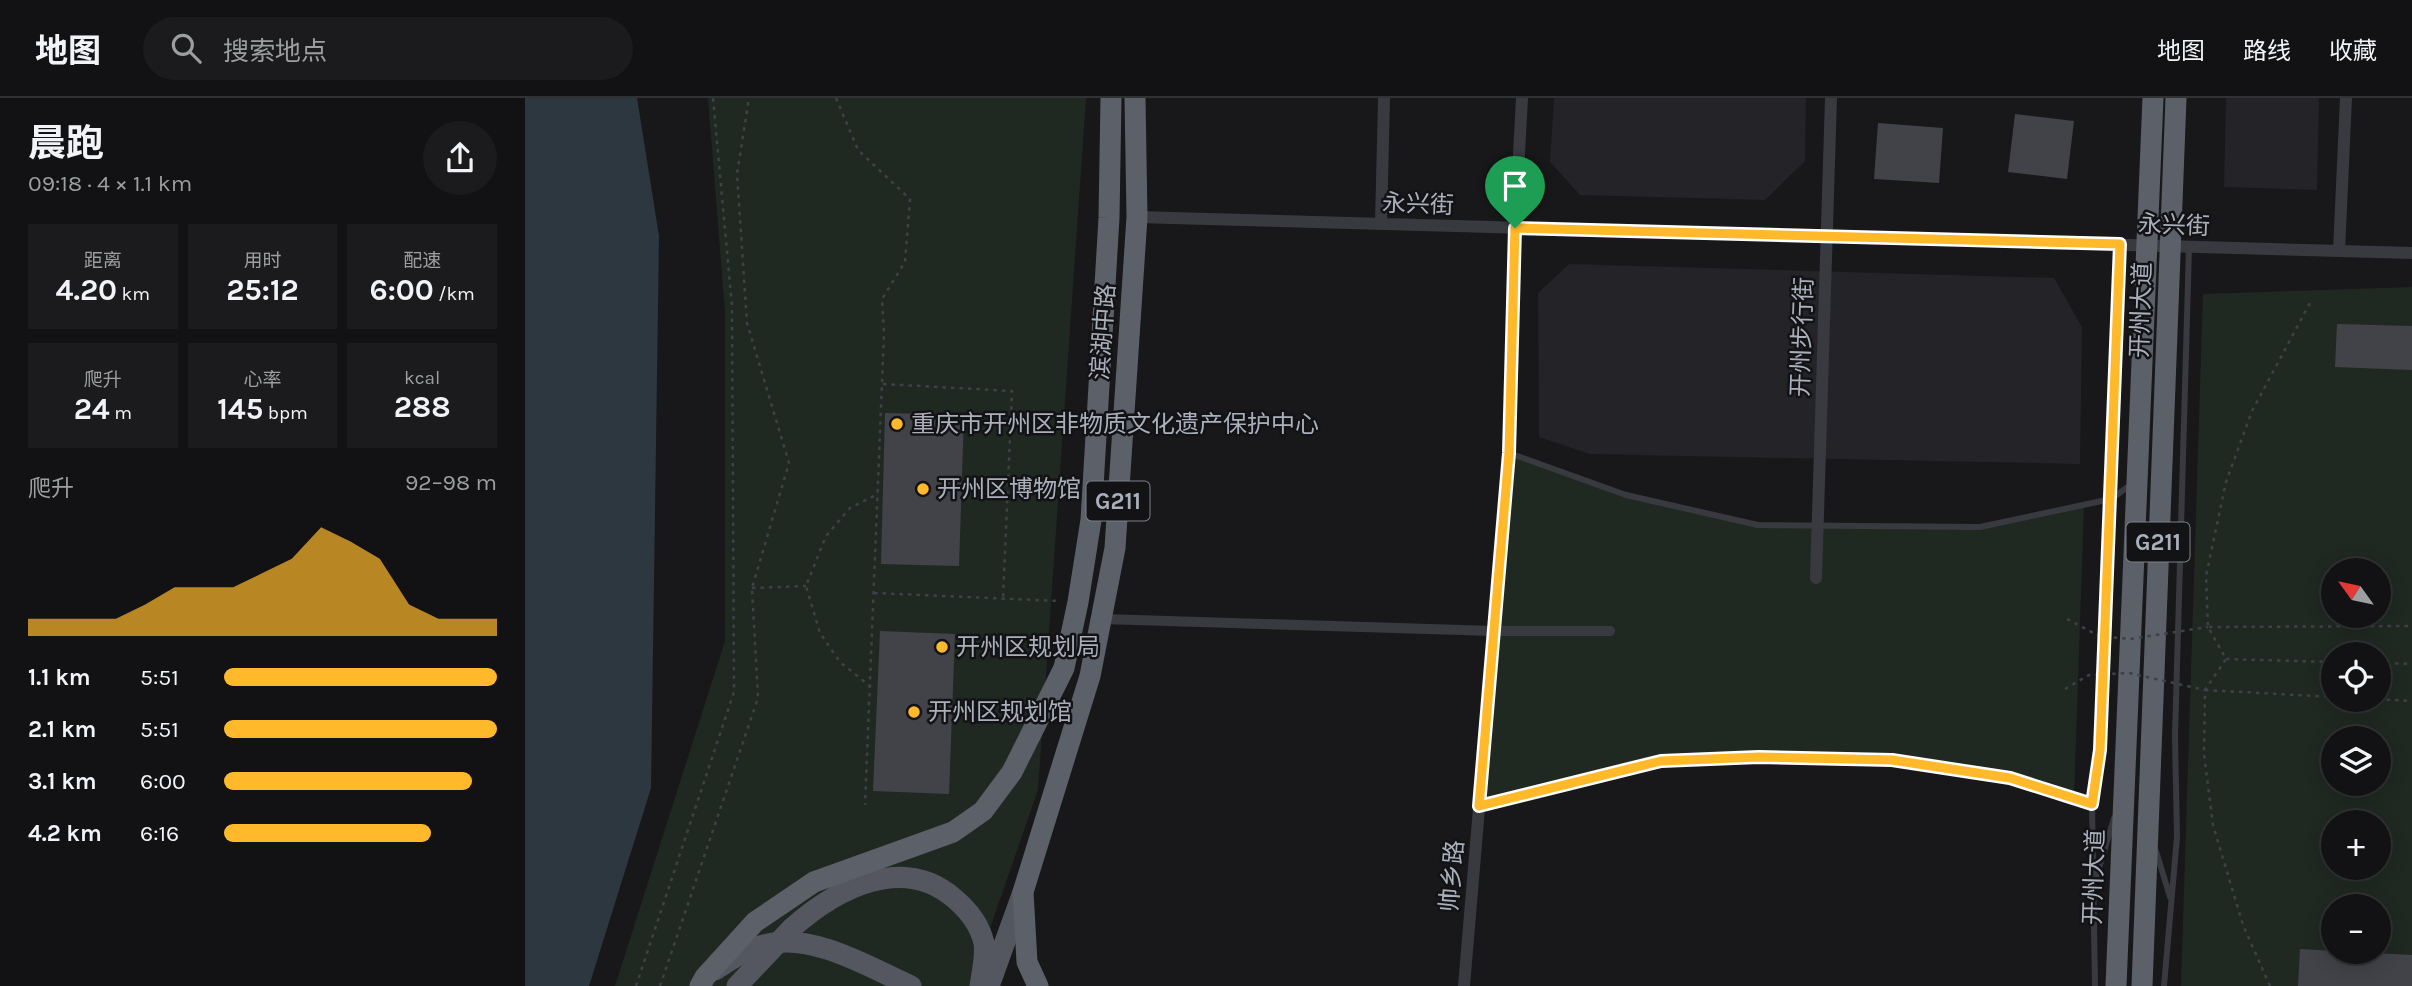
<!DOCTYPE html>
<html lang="zh">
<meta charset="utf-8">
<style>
:root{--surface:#121214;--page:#1b1b1d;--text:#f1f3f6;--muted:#9c9ea0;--line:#313234;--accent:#ffb92b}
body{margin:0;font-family:Karla,"Noto Sans SC",sans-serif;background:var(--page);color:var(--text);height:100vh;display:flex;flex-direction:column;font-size:26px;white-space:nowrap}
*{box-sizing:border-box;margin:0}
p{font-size:23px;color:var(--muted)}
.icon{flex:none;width:38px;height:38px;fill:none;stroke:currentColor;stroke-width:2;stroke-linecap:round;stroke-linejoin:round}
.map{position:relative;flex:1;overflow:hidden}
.panel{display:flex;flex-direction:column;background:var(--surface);width:525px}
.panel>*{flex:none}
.needle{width:46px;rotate:303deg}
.tools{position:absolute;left:1796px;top:460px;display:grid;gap:14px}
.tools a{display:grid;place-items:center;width:70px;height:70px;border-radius:50%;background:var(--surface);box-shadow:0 4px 18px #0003,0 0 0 2px var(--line);font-size:35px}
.pin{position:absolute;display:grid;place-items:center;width:60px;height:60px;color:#fff;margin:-72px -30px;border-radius:50% 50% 50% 0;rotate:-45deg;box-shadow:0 0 7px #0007}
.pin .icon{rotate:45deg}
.round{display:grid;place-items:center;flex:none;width:74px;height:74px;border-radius:37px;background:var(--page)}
.head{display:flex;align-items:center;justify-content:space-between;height:119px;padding:0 28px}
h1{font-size:38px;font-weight:700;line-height:52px}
.stats{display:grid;grid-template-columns:repeat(3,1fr);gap:10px;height:119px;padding:7px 28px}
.stats div{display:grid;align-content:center;border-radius:0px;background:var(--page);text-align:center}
.stats b{font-size:30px;font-weight:700}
.stats small{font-size:19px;font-weight:400}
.stats p{font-size:19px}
.chart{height:196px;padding:14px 28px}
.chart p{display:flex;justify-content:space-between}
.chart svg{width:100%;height:126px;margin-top:7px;fill:var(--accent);opacity:.7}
ul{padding:0 28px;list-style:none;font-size:23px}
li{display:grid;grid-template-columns:112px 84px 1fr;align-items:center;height:52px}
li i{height:18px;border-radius:9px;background:var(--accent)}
header{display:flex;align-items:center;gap:42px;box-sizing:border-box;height:98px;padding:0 35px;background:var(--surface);border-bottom:2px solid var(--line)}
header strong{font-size:33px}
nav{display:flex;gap:38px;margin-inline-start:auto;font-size:24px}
.search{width:490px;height:63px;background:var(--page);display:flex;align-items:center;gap:18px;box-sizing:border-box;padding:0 24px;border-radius:38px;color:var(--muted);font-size:26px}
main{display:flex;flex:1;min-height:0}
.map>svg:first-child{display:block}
.built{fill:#242428}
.green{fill:#1f2921;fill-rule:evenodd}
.water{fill:#2c3740}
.building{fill:#424348}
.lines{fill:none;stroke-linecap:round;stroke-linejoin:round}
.path{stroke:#3e4147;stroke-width:2.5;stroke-dasharray:3.5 5;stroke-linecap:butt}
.service{stroke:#393a40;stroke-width:6}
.pedestrian{stroke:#393a40;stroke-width:10}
.minor{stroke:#393a40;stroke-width:12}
.primary{stroke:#54575f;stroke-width:21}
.trunk{stroke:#5c6068;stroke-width:21}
.path-bridge{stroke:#3e4147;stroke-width:2.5;stroke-dasharray:3.5 5;stroke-linecap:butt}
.primary-bridge{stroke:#54575f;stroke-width:21}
.route-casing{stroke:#fff;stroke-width:14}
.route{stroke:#ffb92b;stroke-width:9}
.poi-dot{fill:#ffb92b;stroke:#131316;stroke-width:2.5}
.labels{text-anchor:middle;stroke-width:5;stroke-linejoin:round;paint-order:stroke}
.shield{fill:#131316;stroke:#7c808a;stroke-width:2}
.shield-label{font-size:23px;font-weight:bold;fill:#a9afbb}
.street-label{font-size:24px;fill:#a9afbb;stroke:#131316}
.poi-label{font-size:24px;fill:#a9afbb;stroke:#131316;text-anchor:start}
</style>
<header>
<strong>地图</strong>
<div class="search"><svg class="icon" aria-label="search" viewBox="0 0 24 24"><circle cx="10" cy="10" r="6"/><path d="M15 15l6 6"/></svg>搜索地点</div>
<nav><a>地图</a><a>路线</a><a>收藏</a></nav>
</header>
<main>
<section class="panel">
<div class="head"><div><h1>晨跑</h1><p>09:18 · 4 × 1.1 km</p></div><a class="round"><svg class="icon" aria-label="share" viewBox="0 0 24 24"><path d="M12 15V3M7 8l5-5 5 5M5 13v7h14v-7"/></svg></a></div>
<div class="stats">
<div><p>距离</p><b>4.20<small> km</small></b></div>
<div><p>用时</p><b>25:12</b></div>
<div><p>配速</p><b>6:00<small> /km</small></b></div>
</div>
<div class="stats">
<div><p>爬升</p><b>24<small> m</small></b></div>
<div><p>心率</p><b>145<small> bpm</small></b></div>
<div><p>kcal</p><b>288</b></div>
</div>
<div class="chart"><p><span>爬升</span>92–98 m</p>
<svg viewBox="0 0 160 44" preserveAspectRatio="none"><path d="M0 44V38L10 38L20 38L30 38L40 33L50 27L60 27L70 27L80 22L90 17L100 6L110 11L120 17L130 33L140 38L150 38L160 38V44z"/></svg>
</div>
<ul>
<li><b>1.1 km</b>5:51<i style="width:100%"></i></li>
<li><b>2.1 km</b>5:51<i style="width:100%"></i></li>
<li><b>3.1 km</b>6:00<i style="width:91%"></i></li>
<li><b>4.2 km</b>6:16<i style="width:76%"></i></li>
</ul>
</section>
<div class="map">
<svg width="1887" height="888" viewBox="0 0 1887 888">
<rect width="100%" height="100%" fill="#18181a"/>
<path class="built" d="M1029,0h252l-1,63 -40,39 -185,-5 -30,-33z
M1701,0h93l-2,92 -93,-3z
M1044,166l485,14 28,49 -2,137 -490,-10 -51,-17 -1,-144z"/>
<path class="green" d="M183,0h378l-48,692 -68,196h-355l110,-345v-329z
M1887,189v699h-231l22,-692zM1808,472h45v46h-45zM1808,556h45v46h-45zM1808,640h45v46h-45zM1808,724h45v46h-45zM1808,808h45v46h-45z
M984,355l117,42 132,30 222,2 104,-22 -10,294 -64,-21 -118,-18 -133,-3 -98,4 -182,45z"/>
<path class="water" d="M0,0h112l22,138 -8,552 -62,198h-64z"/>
<path class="building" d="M1490,16l59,7 -7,58 -59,-7z
M1353,25l65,5 -4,55 -65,-4z
M1812,226l75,2v44l-77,-3z
M360,315l79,2 -5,151 -78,-2z
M355,533l75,3 -6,160 -76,-3z
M1775,851l112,6v31h-114z"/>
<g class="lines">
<path class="path" d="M311,0l22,52 52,49 -5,63 -23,37 2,34 -19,472
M358,286l129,7 -9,207
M227,490l54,-2
M349,495l185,8
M1684,529l203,-1
M1701,561l107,3
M1853,565l34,1
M346,589l-31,-25 -20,-29 -14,-47 20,-50 24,-28 28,-14
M1680,592l128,7
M1853,601l34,2
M111,888l98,-294 -2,-386 -19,-208
M135,888l98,-288 -6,-110 37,-125 -42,-140 -10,-149 12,-76
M1745,888l-27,-61 -30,-100 -9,-71 1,-64 21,-31 -18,-32 -2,-51 20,-94 26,-71 59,-110"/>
<path class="service" d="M984,355l117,42 132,30 222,2 131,-28 21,-15
M954,708l182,-45 98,-4 133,3 118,18 82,26
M1631,753l14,46
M1571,780l18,-60
M1570,888l-3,-182 8,-55 20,-505
M1639,888l13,-149 -2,-101 14,-489"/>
<path class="pedestrian" d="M578,521l391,12h116"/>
<path class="minor" d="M612,119l1275,36
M856,126l3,-126
M1814,153l7,-153
M1291,480l15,-480
M939,888l45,-533 6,-226 7,-129"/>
<path class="primary" d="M267,830c44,-39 111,-75 163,-29 14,12 25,26 29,44 2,13 -2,30 -4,43
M190,872c17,-11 33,-22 53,-26 45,-11 103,24 143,42
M464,888l34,-94"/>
<path class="trunk" d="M175,888l5,-9 50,-55 59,-40 139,-50 30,-21 29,-39 52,-104 14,-66 13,-82 18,-302 2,-120
M513,888l-11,-24 -4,-70 67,-216 25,-128 22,-331 -2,-119
M1591,888l37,-888
M1617,888l34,-888"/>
<path class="path-bridge" d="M1542,521l32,17 31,3 78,-12
M1540,591l24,-14 40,-2 76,17"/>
<path class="primary-bridge" d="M212,888l55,-58"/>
</g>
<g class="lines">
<g class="route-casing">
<path id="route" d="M990,130l605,16 -20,506 -8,54 -82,-26 -118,-18 -133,-3 -98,4 -182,45 30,-353z"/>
</g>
<use href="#route" class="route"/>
</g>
<g class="poi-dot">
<circle cx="372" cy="326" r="7"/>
<circle cx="398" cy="391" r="7"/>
<circle cx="417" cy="549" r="7"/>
<circle cx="389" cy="614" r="7"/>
</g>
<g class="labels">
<g class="shield">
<rect x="561.5" y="383.5" width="63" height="39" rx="5"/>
<rect x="1601.5" y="424.5" width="63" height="39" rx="5"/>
</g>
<g class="shield-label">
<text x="593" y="411">G211</text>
<text x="1633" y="452">G211</text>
</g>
<g class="street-label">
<text transform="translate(893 106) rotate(2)" y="8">永兴街</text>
<text transform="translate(1649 127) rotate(2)" y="8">永兴街</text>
<text transform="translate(1616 212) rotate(-88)" y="8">开州大道</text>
<text transform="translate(578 234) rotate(-86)" y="8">滨湖中路</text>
<text transform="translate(1277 239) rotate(-88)" y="8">开州步行街</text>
<text transform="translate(927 778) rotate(-85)" y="8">帅乡路</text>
<text transform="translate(1569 779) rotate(-88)" y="8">开州大道</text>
</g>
<g class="poi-label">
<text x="386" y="334">重庆市开州区非物质文化遗产保护中心</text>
<text x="412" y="399">开州区博物馆</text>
<text x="431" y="557">开州区规划局</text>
<text x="403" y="622">开州区规划馆</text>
</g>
</g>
</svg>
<div class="tools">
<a><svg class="needle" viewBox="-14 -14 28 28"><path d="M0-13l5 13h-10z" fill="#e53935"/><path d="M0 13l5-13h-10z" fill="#9c9ea0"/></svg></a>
<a><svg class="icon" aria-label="locate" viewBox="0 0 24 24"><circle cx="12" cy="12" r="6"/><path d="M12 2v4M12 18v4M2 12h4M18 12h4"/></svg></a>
<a><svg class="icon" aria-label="layers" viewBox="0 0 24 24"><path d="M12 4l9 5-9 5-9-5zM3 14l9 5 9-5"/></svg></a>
<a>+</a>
<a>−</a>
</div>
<div class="pin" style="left:990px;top:130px;background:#1e9e55"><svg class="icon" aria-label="arrive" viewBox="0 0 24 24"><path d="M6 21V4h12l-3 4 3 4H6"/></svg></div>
</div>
</main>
